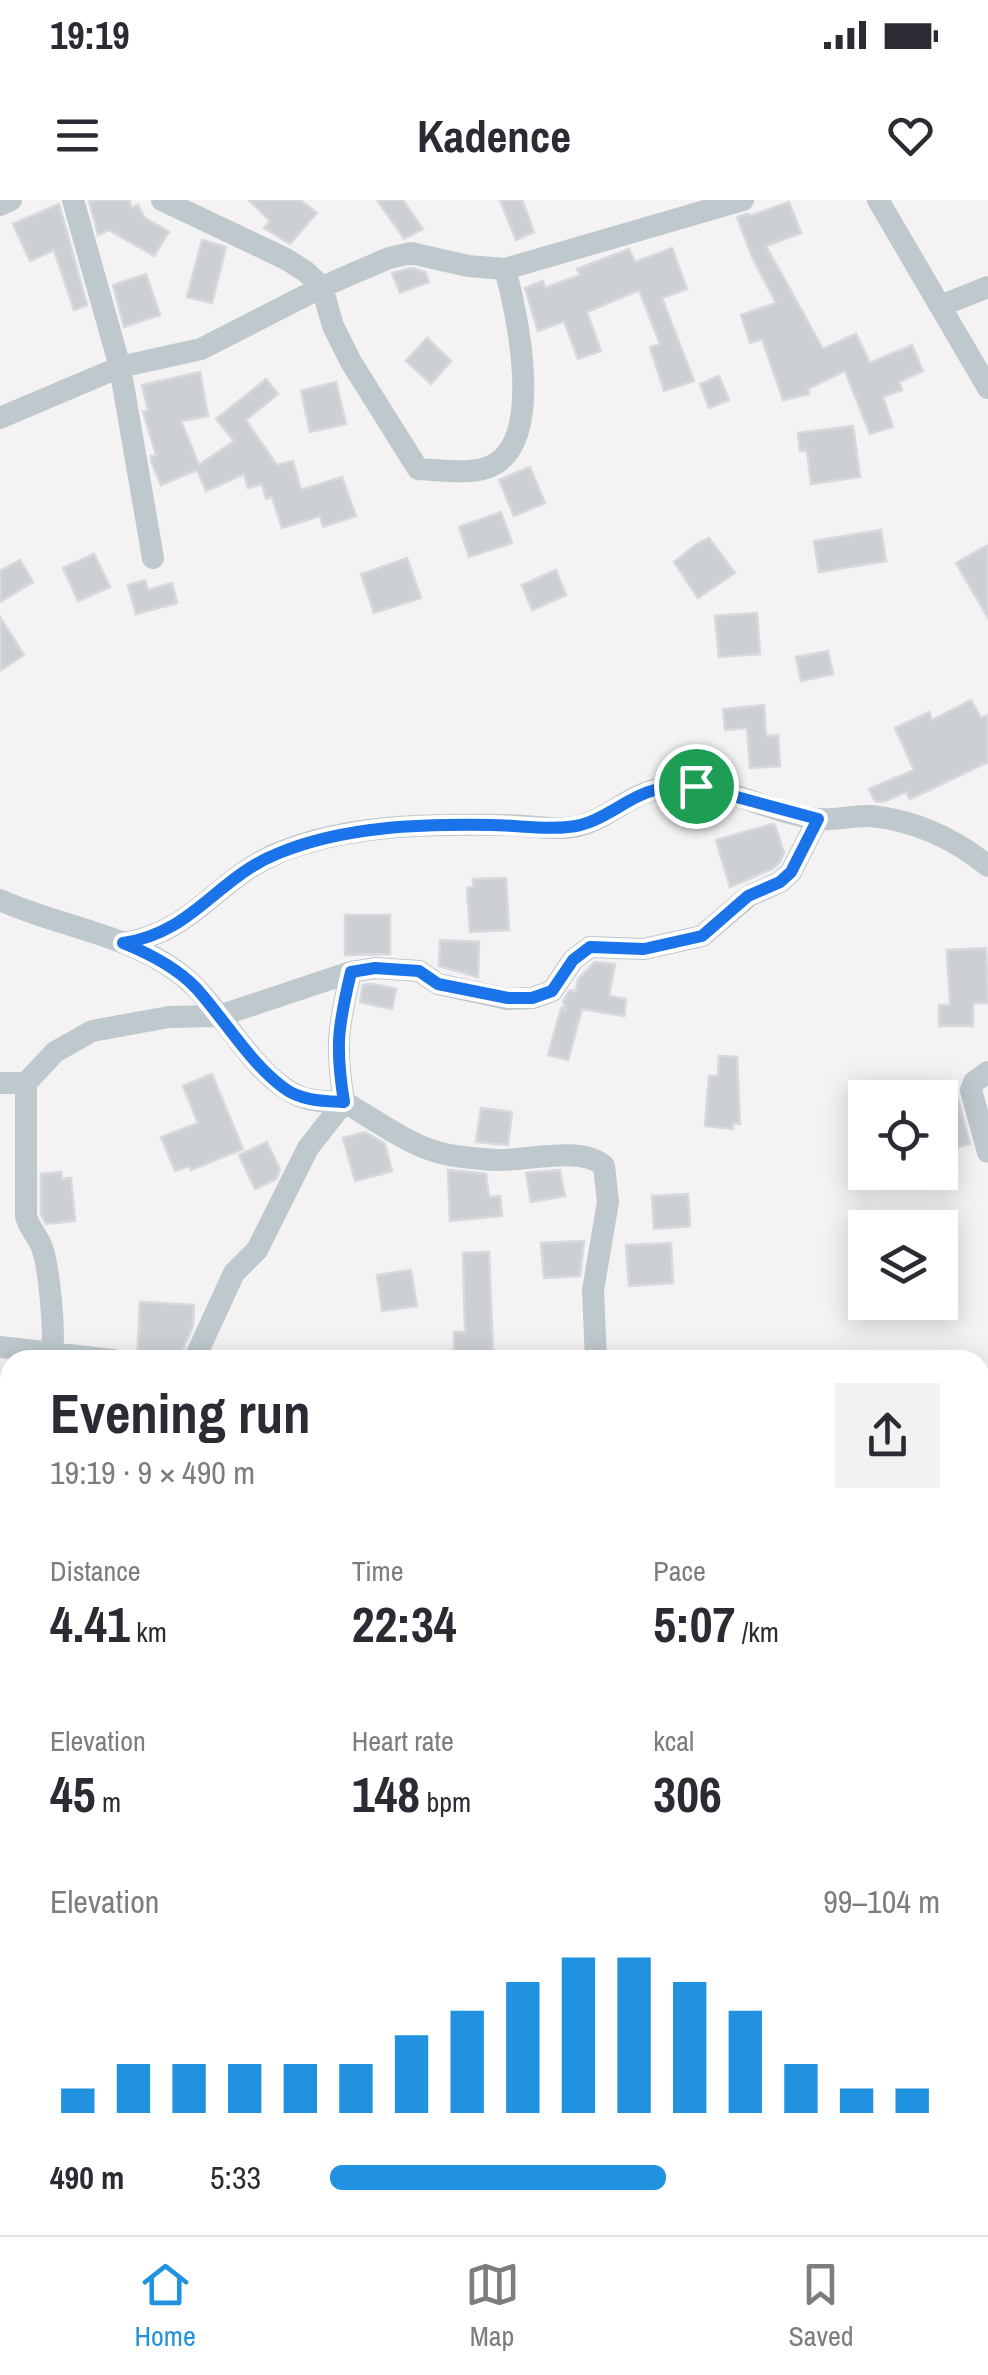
<!DOCTYPE html>
<meta charset="utf-8">
<style>
:root{--surface:#fff;--page:#f2f2f3;--text:#2b2b33;--muted:#7c7c81;--line:#e1e1e2;--accent:#2092df}
body{margin:0;font-family:"Archivo Narrow",sans-serif;background:var(--page);color:var(--text);height:100vh;display:flex;flex-direction:column;font-size:38px;white-space:nowrap}
*{box-sizing:border-box;margin:0}
p{font-size:32px;color:var(--muted)}
.icon{flex:none;width:55px;height:55px;fill:none;stroke:currentColor;stroke-width:2;stroke-linecap:round;stroke-linejoin:round}
.map{position:relative;flex:1;overflow:hidden}
.drawer{position:absolute;left:0px;top:1150px;width:990px;height:885px;display:flex;flex-direction:column;background:var(--surface);border-radius:30px 30px 0 0;box-shadow:0 5px 25px #0003}
.drawer>*{flex:none}
.controls{position:absolute;left:848px;top:880px;display:grid;gap:20px}
.controls a{display:grid;place-items:center;width:110px;height:110px;border-radius:0px;background:var(--surface);box-shadow:0 5px 25px #0003;font-size:50px}
.pin{position:absolute;display:grid;place-items:center;width:85px;height:85px;color:#fff;margin:-42px;border:5px solid #fff;border-radius:50%;box-shadow:0 2px 10px #0007}
.round{display:grid;place-items:center;flex:none;width:105px;height:105px;border-radius:0px;background:var(--page)}
.overview{display:flex;align-items:center;justify-content:space-between;height:170px;padding:0 50px}
h1{font-size:55px;font-weight:700;line-height:75px}
.metrics{display:grid;grid-template-columns:repeat(3,1fr);gap:15px;height:170px;padding:10px 50px}
.metrics div{display:grid;align-content:center}
.metrics b{font-size:50px;font-weight:700}
.metrics small{font-size:28px;font-weight:400}
.metrics p{font-size:28px}
.chart{height:280px;padding:20px 50px}
.chart p{display:flex;justify-content:space-between}
.chart svg{width:100%;height:180px;margin-top:10px;stroke:var(--accent);stroke-width:6}
ul{padding:0 50px;list-style:none;font-size:32px}
li{display:grid;grid-template-columns:160px 120px 1fr;align-items:center;height:75px}
li i{height:25px;border-radius:12px;background:var(--accent)}
.status{display:flex;justify-content:space-between;align-items:center;height:70px;padding:0 50px;background:var(--surface);direction:ltr}
.status svg{height:28px;fill:currentColor}
header{display:flex;justify-content:space-between;align-items:center;height:130px;padding:0 50px;background:var(--surface);font-size:45px;font-weight:700}
.tab-bar{display:flex;justify-content:space-around;align-items:center;height:140px;border-top:2px solid var(--line);background:var(--surface);font-size:28px;color:var(--muted)}
.tab-bar a{display:grid;justify-items:center;gap:5px}
.tab-bar .selected{color:var(--accent)}
.map>svg:first-child{display:block}
.building{fill:#ccd0d4;stroke:#d6d9dd;stroke-width:2.5}
.lines{fill:none;stroke-linecap:round;stroke-linejoin:round}
.street{stroke:#bec8cd;stroke-width:22}
.route-casing{stroke:#fff;stroke-width:20}
.route{stroke:#1a73e8;stroke-width:12}
</style>
<div class="status"><b>19:19</b><svg viewBox="0 0 49 12"><path d="M0 12V9h3v3zM5 12V6h3v6zM10 12V3h3v9zM15 12V0h3v12zM26 1h20v11H26zM47 4h2v5h-2z"/></svg></div>
<header><svg class="icon" aria-label="menu" viewBox="0 0 24 24"><path d="M4 6h16M4 12h16M4 18h16"/></svg>Kadence<svg class="icon" aria-label="heart" viewBox="0 0 24 24"><path d="M12 20l-8-8c-3-5 5-10 8-4 3-6 11-1 8 4z"/></svg></header>
<div class="map">
<svg width="988" height="2035" viewBox="0 0 988 2035">
<rect width="100%" height="100%" fill="#f4f2f2"/>
<path class="building" d="M89,0h40l3,8 6,-3 6,12 25,15 -15,24 -45,-26 -11,5z
M249,0h51l17,13 -27,31 -26,-16 6,-7z
M377,0h26l20,29 -19,10z
M500,0h22l12,32 -18,8z
M789,2l12,31 -35,13 57,103 33,-15 14,29 42,-18 11,26 -24,11 3,8 -19,7 10,30 -23,7 -25,-63 -37,18 1,5 -26,6 -21,-61 -12,4 -9,-28 35,-12 -23,-44 -16,-42 11,-3 2,2z
M59,4l28,101 -13,5 -20,-60 -24,11 -17,-37z
M202,40l24,7 -14,56 -25,-6z
M672,48l15,41 -25,9 32,83 -30,10 -14,-44 10,-3 -21,-54 -52,22 14,39 -23,8 -14,-38 -26,10 -13,-43 18,-7 2,7 35,-13 -3,-6 52,-20 6,13z
M411,68l14,4 4,10 -29,11 -8,-20z
M146,74l14,41 -36,12 -11,-42z
M427,138l24,23 -20,23 -25,-23z
M200,172l8,44 -27,5 18,44 35,-24 -18,-22 50,-40 12,15 -32,26 31,45 16,-4 8,29 41,-13 14,39 -33,11 -3,-11 -38,12 -10,-31 -6,2 -4,-15 -14,4 -4,-14 -38,17 -9,-21 -36,15 -10,-24v-5l5,-1 -13,-44 5,-1 -6,-25z
M719,176l10,24 -20,8 -9,-24z
M336,182l10,42 -36,8 -9,-41z
M853,226l7,51 -49,7 -4,-33h-7l-2,-18z
M530,267l15,36 -31,13 -15,-36z
M501,312l11,31 -43,14 -10,-30z
M881,330l5,31 -67,11 -5,-31z
M709,338l26,35 -37,25 -24,-36 24,-19z
M988,345v73l-32,-55z
M94,354l16,33 -32,14 -15,-33z
M407,358l14,40 -47,15 -13,-39z
M20,360l13,22 -33,20v-31z
M556,370l10,25 -34,15 -10,-25z
M145,380l3,10 24,-7 5,20 -41,11 -8,-29z
M757,413l3,41 -41,3 -4,-41z
M0,417l24,38 -24,16z
M828,451l5,23 -32,7 -5,-24z
M971,500l10,18 7,-3v47l-78,37 -4,-7 -23,10 -8,-1 -6,-12 45,-19 -19,-42 34,-16 3,8z
M764,505l2,31 12,-1 2,31 -30,2 -3,-40 -22,2 -2,-21z
M772,624l3,1 9,28 -5,10 -7,6 -42,18 -14,-47z
M506,678l3,52 -39,2 -3,-44 6,-1v-8z
M345,715h45v39l-45,1z
M440,740l39,2 -1,35 -39,-11z
M986,748l2,55h-15v23h-34v-21h11l-3,-55z
M595,762l20,2 -6,32 17,3 -2,17 -42,-7 -14,51 -20,-5 13,-47 4,2 -2,-9 7,-11 6,1 2,-12z
M372,784l24,5 -4,20 -32,-7 3,-17z
M719,856l18,1 3,67 -7,-1v6l-28,-3 4,-50h9z
M212,874l31,75 -52,21 -2,-4 -14,5 -14,-34 37,-14 -15,-37z
M958,900l12,44 -27,7 -3,-46z
M481,908l31,4 -4,33 -32,-3z
M365,932l20,12 7,27 -37,10 -12,-43z
M267,942l13,28 -4,9 -21,10 -16,-34z
M448,970l38,4 3,23 11,-1 2,20 -52,5z
M560,970l5,26 -34,6 -5,-29z
M61,972l1,7 9,-1 4,43 -29,3 -5,-10v-40z
M688,994l2,32 -36,3 -2,-33z
M584,1041l-4,35 -36,2 -3,-35z
M671,1043l2,40 -44,3 -3,-41z
M489,1052l4,102h-39v-22h11l-2,-79z
M411,1070l6,36 -35,5 -5,-36z
M140,1102l54,3 -1,21 -11,25 -17,-1 -1,10h-27z"/>
<g class="lines">
<path class="street" d="M73,0l47,167 33,191
M162,0l124,59 19,12 17,16 11,39 18,36 67,107c23,1 57,7 77,-5 49,-29 22,-150 10,-195
M878,0l110,188
M0,5l11,-5
M940,106l48,-19
M0,218l120,-51 81,-18 121,-62 67,-29 22,-5 57,13 37,3 238,-69
M0,700c63,29 142,35 194,86 33,32 62,92 105,110 13,6 31,5 45,6
M123,743c70,-10 93,-64 155,-90 70,-29 151,-29 226,-28 20,0 41,4 61,3 38,-2 61,-34 97,-40 58,-9 101,24 156,31 17,2 35,-4 53,-3 43,4 84,23 117,50
M988,872l-14,10 -3,8 17,62
M0,883h26v133c3,12 10,18 15,29 8,18 14,86 11,106
M26,883l29,-31 37,-21 77,-14 50,-1 132,-44
M0,1147l113,13
M194,1160l40,-87 23,-23 51,-102 36,-46
M596,1160l-3,-70 15,-88 -4,-36c-22,-21 -79,-5 -107,-6 -19,-1 -45,-3 -63,-9 -26,-7 -65,-35 -90,-49 -9,-56 -6,-75 7,-130l24,-4 44,3 19,13 70,15 24,-1 20,-7 21,-31 17,-13 54,2 58,-13 47,-40 31,-14 11,-10 27,-53
M980,1285l8,-2
M0,1350l10,-3
M980,1500l8,1
M0,1618l10,-9
M572,2025l6,10
M252,2035l31,-10"/>
</g>
<g class="lines">
<g class="route-casing">
<path id="route" d="M696,586l122,33 -27,53 -11,10 -32,14 -46,40 -58,13 -54,-2 -17,13 -21,31 -20,7h-24l-70,-14 -19,-13 -44,-3 -24,4c-13,55 -16,74 -7,130 -20,-1 -43,-1 -60,-14 -35,-26 -59,-68 -88,-100 -19,-20 -48,-35 -73,-45 70,-10 93,-65 156,-90 66,-27 142,-29 212,-28 25,0 52,5 77,2 35,-3 57,-30 90,-38 12,-3 26,-2 38,-3z"/>
</g>
<use href="#route" class="route"/>
</g>
</svg>
<div class="controls">
<a><svg class="icon" aria-label="locate" viewBox="0 0 24 24"><circle cx="12" cy="12" r="6"/><path d="M12 2v4M12 18v4M2 12h4M18 12h4"/></svg></a>
<a><svg class="icon" aria-label="layers" viewBox="0 0 24 24"><path d="M12 4l9 5-9 5-9-5zM3 14l9 5 9-5"/></svg></a>
</div>
<div class="pin" style="left:696px;top:586px;background:#1e9e55"><svg class="icon" aria-label="arrive" viewBox="0 0 24 24"><path d="M6 21V4h12l-3 4 3 4H6"/></svg></div>
<section class="drawer">
<div class="overview"><div><h1>Evening run</h1><p>19:19 · 9 × 490 m</p></div><a class="round"><svg class="icon" aria-label="share" viewBox="0 0 24 24"><path d="M12 15V3M7 8l5-5 5 5M5 13v7h14v-7"/></svg></a></div>
<div class="metrics">
<div><p>Distance</p><b>4.41<small> km</small></b></div>
<div><p>Time</p><b>22:34</b></div>
<div><p>Pace</p><b>5:07<small> /km</small></b></div>
</div>
<div class="metrics">
<div><p>Elevation</p><b>45<small> m</small></b></div>
<div><p>Heart rate</p><b>148<small> bpm</small></b></div>
<div><p>kcal</p><b>306</b></div>
</div>
<div class="chart"><p><span>Elevation</span>99–104 m</p>
<svg viewBox="0 0 160 44" preserveAspectRatio="none"><path d="M5 44V38M15 44V32M25 44V32M35 44V32M45 44V32M55 44V32M65 44V25M75 44V19M85 44V12M95 44V6M105 44V6M115 44V12M125 44V19M135 44V32M145 44V38M155 44V38"/></svg>
</div>
<ul>
<li><b>490 m</b>5:33<i style="width:55%"></i></li>
</ul>
</section>
</div>
<nav class="tab-bar">
<a class="selected"><svg class="icon" aria-label="home" viewBox="0 0 24 24"><path d="M3 11l9-7 9 7M6 9v11h12V9"/></svg>Home</a>
<a><svg class="icon" aria-label="map" viewBox="0 0 24 24"><path d="M3 6l6-2 6 2 6-2v14l-6 2-6-2-6 2zM9 4v14M15 6v14"/></svg>Map</a>
<a><svg class="icon" aria-label="saved" viewBox="0 0 24 24"><path d="M7 4h10v16l-5-4-5 4z"/></svg>Saved</a>
</nav>
